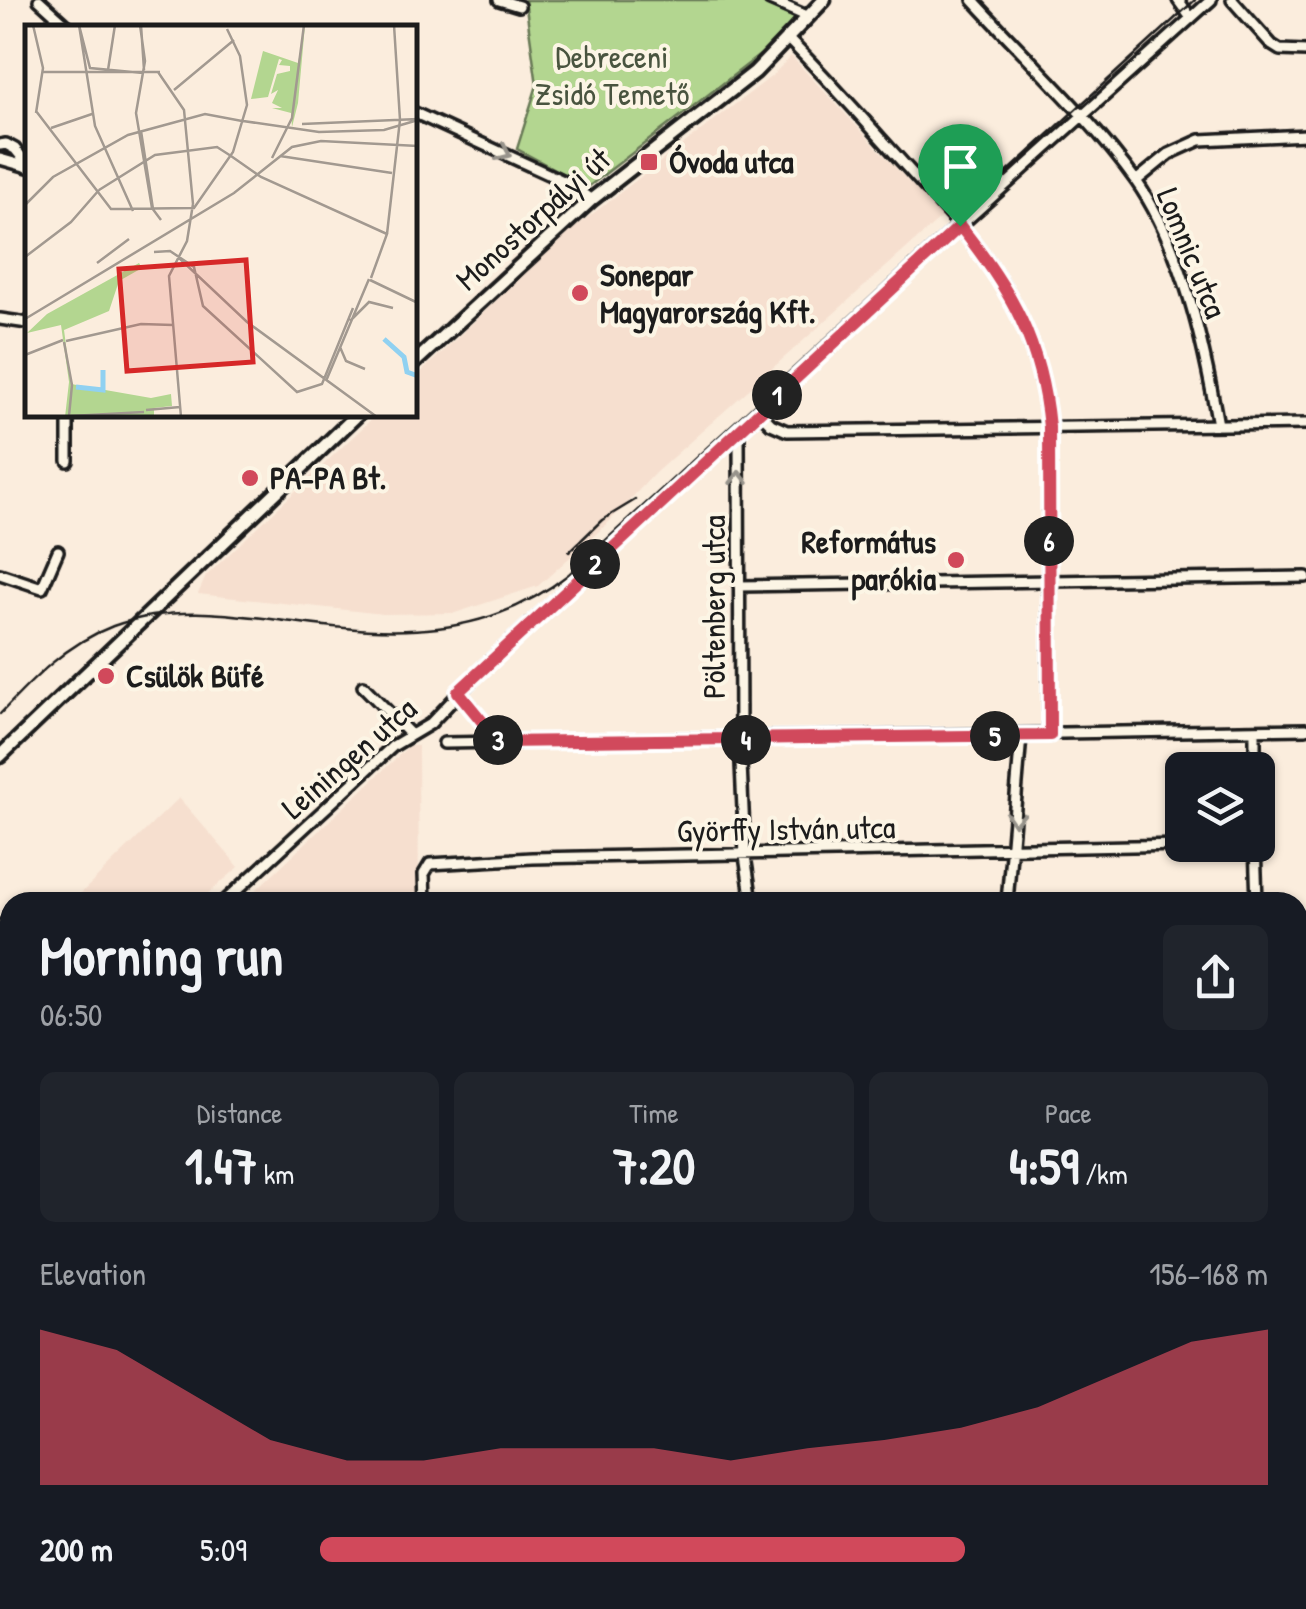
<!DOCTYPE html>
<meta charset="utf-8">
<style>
:root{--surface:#171b24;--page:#20242c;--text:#f1f3f6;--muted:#9ea1a6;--accent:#d1495b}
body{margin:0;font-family:"Patrick Hand",sans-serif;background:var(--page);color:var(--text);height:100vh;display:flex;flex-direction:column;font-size:38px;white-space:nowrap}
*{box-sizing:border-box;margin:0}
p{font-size:32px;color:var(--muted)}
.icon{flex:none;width:55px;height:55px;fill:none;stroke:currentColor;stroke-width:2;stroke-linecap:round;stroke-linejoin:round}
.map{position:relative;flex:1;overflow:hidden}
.panel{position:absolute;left:0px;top:892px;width:1308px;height:718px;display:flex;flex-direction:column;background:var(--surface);border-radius:30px 30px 0 0;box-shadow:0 2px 8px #0004}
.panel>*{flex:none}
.buttons{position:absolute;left:1165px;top:752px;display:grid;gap:20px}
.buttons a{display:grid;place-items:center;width:110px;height:110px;border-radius:15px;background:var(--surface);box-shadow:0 2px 8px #0004;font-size:50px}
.pin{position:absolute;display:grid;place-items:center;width:85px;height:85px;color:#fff;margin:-102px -42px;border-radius:50% 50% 50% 0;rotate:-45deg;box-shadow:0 0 10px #0007}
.pin .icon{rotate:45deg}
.km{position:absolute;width:50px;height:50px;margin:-25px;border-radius:50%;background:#222;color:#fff;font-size:28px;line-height:50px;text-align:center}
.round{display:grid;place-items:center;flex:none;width:105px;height:105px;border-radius:15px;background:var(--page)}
.overview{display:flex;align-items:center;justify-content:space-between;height:170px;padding:0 40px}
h1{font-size:55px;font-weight:700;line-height:75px}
.figures{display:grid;grid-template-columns:repeat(3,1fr);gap:15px;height:170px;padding:10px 40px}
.figures div{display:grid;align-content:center;border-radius:15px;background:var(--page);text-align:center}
.figures b{font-size:50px;font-weight:700}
.figures small{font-size:28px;font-weight:400}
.figures p{font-size:28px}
.chart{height:280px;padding:20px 40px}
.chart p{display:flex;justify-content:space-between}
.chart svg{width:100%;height:180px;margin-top:10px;fill:var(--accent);opacity:.7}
ul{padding:0 40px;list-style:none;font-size:32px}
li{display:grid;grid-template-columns:160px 120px 1fr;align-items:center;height:75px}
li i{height:25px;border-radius:12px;background:var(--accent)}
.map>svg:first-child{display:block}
.built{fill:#f6dfcf}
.green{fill:#b3d690;stroke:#687956;stroke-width:2.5}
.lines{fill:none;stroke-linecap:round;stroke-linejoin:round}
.minor-casing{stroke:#1c1c1c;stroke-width:16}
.tertiary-casing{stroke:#1c1c1c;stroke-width:19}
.primary-casing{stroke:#1c1c1c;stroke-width:21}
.minor{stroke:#fcf5e5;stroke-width:9}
.tertiary{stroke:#fcf5e5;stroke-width:11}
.primary{stroke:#fbdf96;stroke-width:14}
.rail{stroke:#1c1c1c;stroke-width:2.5}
.oneway{stroke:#97938b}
.route-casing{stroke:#fff;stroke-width:20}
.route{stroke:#d1495b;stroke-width:12}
.poi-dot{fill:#d1495b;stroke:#fcf5e5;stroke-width:4}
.labels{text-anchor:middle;stroke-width:8;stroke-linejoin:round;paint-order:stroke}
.park-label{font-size:32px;fill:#49543f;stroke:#fcf5e5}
.poi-label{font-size:32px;font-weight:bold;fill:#1c1c1c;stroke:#fcf5e5;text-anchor:start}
.street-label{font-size:32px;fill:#1c1c1c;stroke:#fcf5e5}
.inset-river{fill:none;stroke:#90d1f1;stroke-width:5}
.inset-road{fill:none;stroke:#a29990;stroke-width:2.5}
.view{fill:#d62828;fill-opacity:0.15;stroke:#d62828;stroke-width:5}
.inset-edge{fill:none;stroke:#1c1c1c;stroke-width:5}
</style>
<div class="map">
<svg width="1306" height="1609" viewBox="0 0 1306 1609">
<rect width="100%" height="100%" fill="#fbeddd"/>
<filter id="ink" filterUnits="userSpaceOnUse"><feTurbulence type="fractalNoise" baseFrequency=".01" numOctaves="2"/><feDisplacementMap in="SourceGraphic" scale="20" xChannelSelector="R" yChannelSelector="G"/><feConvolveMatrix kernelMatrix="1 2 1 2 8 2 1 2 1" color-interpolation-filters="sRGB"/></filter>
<g filter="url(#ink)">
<path class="built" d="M791,56l151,161 -287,256 -48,51 -69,62 -83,27 -72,1 -185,-20 8,-18 170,-161h39v-37l150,-143 207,-159z
M409,746h9l1,156h-176z
M179,798l60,69 -41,35h-126z
M0,948l10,7v356l-3,2 3,10 -10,5z
M0,1473l10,20v107h53l4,9h-67z"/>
<path class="green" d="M525,0h232l38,18 -17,23 -190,146 -71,-38 20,-64z
M10,1323v170l-10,-20v-145z"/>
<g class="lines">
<g class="minor-casing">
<path id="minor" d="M39,0l31,28
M499,0l20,6
M770,0l39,17
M973,0c53,58 117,117 163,181 47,67 68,165 82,244
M1178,0l13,18
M1232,0l40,45 8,5 26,1
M789,40c40,40 77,82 115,124 76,84 134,144 145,263v308
M415,113l157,72 19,15
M0,145l6,-1 9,5 13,16
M0,159l28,8
M1136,181l33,-27 31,-14 106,-5
M0,319l28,4
M759,412l12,12 16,7 519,-7
M68,415v46
M739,431l1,309 5,116 7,46
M0,574l42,14 16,-37
M739,586l567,-9
M363,686l48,49
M458,692l41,50
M1255,732v38
M444,743l862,-14
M1255,845l2,57
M224,902l169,-156 37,-22 56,-59 474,-439 251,-226
M425,902l-1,-28 6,-10 102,-6 652,-13
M1007,902l14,-166
M1298,1040l8,-1
M1298,1102h8
M1298,1141l8,1
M1298,1311l8,3
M0,1335l10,-5
M1298,1469l8,1
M359,1600l1,9
M463,1600l2,9
M561,1600l1,9
M671,1600l2,9
M955,1600l6,9
M1132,1600l2,9
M1236,1600l2,9
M756,1609l49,-9"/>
</g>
<g class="tertiary-casing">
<path id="tertiary" d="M415,362l176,-162 164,-128 69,-72
M0,756l357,-341
M787,1600l3,9"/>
</g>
<g class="primary-casing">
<path id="primary" d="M0,928l10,8
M1298,971h8"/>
</g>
<use href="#minor" class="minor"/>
<use href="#tertiary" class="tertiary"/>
<use href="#primary" class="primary"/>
<path class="rail" d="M569,552l33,-32 33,-20
M0,714c33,-35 66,-70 113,-88 59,-22 119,-12 180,-4 100,14 193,18 276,-48l626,-574
M0,1161l10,13
M0,1186l10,14"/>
</g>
<defs><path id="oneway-chevron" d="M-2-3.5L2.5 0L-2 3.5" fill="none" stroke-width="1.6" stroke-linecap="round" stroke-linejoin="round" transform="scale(2.5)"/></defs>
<g class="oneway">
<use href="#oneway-chevron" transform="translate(504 153) rotate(24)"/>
<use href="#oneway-chevron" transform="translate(739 478) rotate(-90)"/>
<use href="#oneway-chevron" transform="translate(1015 819) rotate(94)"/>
</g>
</g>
<g class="lines" filter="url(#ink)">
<g class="route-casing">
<path id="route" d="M960,226c52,65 81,117 89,201l1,308 -551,7 -41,-50z"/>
</g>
<use href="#route" class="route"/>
</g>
<g class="poi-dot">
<rect x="639" y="152" width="20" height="20" rx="5"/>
<circle cx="580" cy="293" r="10"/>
<circle cx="250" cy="478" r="10"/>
<circle cx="956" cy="560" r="10"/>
<circle cx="106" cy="676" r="10"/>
</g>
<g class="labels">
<g class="park-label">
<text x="612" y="68">Debreceni<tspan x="612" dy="37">Zsidó Temető</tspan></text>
</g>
<g class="poi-label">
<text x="669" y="173">Óvoda utca</text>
<text x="600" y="286">Sonepar<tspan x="600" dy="37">Magyarország Kft.</tspan></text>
<text x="270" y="489">PA-PA Bt.</text>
<text x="936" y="553" text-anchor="end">Református<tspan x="936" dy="37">parókia</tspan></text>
<text x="126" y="687">Csülök Büfé</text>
</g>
<g class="street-label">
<text transform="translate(533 219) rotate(-42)" y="11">Monostorpályi út</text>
<text transform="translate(1192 253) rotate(68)" y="11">Lomnic utca</text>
<text transform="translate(714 607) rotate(-90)" y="11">Pöltenberg utca</text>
<text transform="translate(349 758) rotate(-41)" y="11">Leiningen utca</text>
<text transform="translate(786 829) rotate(-1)" y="11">Györffy István utca</text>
</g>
</g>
<g transform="translate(25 25)">
<rect width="392" height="392" fill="#fbeddd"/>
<path d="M280,0l-7,78 -6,24 -1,-14 -19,-5h10l-10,-5 6,-13 -7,4 6,-20 13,-3v-5l-11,-1 3,-5 -3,-1 -11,38 -17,2 12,-48 35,12zM114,238l3,5 -23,13 -10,30 -45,19 7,54 80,14 20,-4 1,12 -18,2v9h-89l4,-35 -8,-57 -34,8 20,-19z" fill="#b3d690"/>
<path class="inset-river" d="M359,314l20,18 3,15 11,4M51,362l27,3v-20"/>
<path class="inset-road" d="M8,0l10,43 -7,45M54,0l16,101 38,85M54,0l11,43 53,5M115,0l5,36 -9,52 16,95 9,12M116,0l3,45M83,45l7,-45M18,47h117M133,47l26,38 9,94M149,65l60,-50M11,86l75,98 83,-1 39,-56 14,-47 -7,-49 -13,-27M218,96l76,11 65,-2 34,-10M277,99l116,-5M26,103l41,-14M116,106l12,78M206,131l30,21 126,57 -16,44M255,131l112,17M247,133l20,-40 12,-93M74,165l56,-35 62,-8 14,9M0,180l28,-28 75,-42 77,-21 37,7M362,209l13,-114 -6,-95M129,227l16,-1 24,16 9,39 94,86 25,-8 31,-76M0,232l46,-35 28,-32M153,232l69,65 130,95M72,238l32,-24M345,255l48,23M0,294l209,-126 58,-46 29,-6 97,5M325,296l19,-19 24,6M41,316l75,-17 32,1M39,317l8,43 -3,31M315,322l6,14 19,8M0,330l38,-15M301,356l43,-102M121,385l34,-3M46,391l73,-4M156,392l-12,-141 18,-35 6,-37"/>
<path class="view" d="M221,235l7,102 -126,9 -8,-102z"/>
<rect width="392" height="392" class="inset-edge"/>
</g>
</svg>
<div class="buttons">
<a><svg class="icon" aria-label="layers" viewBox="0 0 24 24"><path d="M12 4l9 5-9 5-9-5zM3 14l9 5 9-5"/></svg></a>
</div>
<div class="pin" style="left:960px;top:226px;background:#1e9e55"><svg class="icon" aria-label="arrive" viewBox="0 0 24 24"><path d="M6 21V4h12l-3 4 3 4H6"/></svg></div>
<b class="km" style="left:777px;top:395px">1</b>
<b class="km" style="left:595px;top:564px">2</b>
<b class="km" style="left:498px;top:740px">3</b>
<b class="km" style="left:746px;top:740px">4</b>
<b class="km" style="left:995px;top:736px">5</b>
<b class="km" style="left:1049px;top:541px">6</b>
<section class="panel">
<div class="overview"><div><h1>Morning run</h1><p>06:50</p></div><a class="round"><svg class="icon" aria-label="share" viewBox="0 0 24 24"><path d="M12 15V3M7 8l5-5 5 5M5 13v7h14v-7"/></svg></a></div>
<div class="figures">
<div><p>Distance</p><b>1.47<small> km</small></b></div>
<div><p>Time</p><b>7:20</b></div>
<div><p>Pace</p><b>4:59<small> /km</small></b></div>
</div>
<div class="chart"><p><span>Elevation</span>156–168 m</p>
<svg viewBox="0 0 160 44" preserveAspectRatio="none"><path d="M0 44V6L10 11L20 22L30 33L40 38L50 38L60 35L70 35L80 35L90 38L100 35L110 33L120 30L130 25L140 17L150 9L160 6V44z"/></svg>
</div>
<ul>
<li><b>200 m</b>5:09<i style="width:68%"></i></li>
</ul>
</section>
</div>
